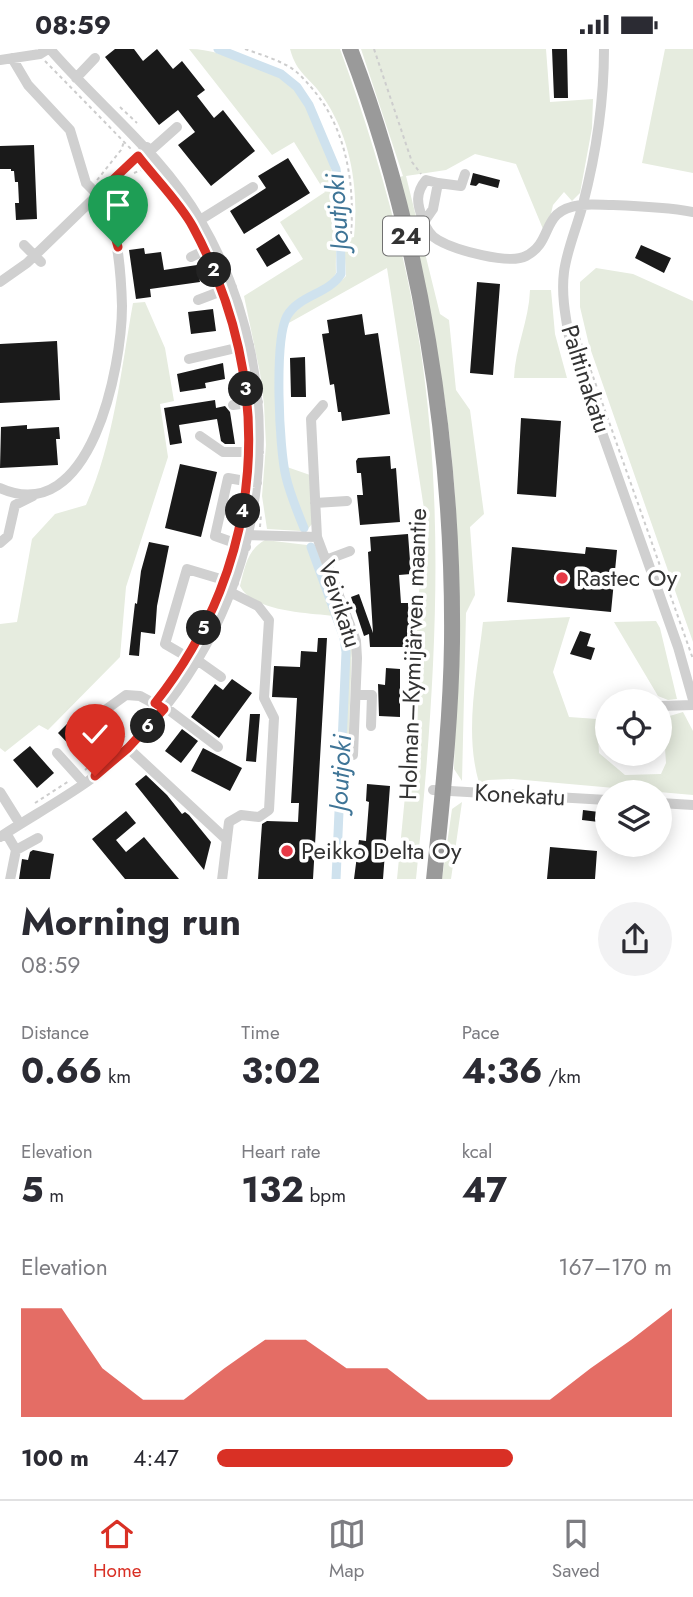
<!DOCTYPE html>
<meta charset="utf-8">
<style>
:root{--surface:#fff;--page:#f2f2f3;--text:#2b2b33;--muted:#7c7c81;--line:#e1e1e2;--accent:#d93025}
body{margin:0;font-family:Jost,sans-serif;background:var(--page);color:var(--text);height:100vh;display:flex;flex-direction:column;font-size:26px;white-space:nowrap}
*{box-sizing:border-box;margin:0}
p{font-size:23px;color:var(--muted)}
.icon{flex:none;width:38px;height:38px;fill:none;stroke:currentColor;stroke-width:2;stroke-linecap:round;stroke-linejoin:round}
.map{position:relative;height:830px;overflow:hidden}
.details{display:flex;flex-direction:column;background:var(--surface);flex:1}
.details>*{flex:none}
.buttons{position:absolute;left:595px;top:640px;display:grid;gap:14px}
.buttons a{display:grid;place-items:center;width:77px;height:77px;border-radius:50%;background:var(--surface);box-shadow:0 4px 18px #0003;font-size:35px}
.pin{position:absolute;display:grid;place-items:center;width:60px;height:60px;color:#fff;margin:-72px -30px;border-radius:50% 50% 50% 0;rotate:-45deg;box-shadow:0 0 7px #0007}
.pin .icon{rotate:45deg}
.km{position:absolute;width:35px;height:35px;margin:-18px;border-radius:50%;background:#222;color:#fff;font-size:19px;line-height:35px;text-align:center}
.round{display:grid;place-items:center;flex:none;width:74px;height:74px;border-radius:37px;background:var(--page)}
.headline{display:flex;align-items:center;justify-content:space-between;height:119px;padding:0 21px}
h1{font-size:38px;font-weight:700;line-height:52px}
.stats{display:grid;grid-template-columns:repeat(3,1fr);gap:10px;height:119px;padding:7px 21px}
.stats div{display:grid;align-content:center}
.stats b{font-size:35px;font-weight:700}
.stats small{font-size:19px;font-weight:400}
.stats p{font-size:19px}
.chart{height:196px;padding:14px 21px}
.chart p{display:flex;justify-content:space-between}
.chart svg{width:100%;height:126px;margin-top:7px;fill:var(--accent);opacity:.7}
ul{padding:0 21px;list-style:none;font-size:23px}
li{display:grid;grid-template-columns:112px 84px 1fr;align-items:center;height:52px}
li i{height:18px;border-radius:9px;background:var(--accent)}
.status{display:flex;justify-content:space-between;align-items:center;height:49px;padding:0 35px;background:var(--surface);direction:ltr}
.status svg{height:19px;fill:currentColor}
.tab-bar{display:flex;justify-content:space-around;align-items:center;height:98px;border-top:2px solid var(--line);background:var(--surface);font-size:19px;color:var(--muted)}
.tab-bar a{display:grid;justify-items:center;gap:4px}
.tab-bar .current{color:var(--accent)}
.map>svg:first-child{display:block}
.green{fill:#e6ecdf}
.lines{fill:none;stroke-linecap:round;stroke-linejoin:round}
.canal{stroke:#cfe2ee;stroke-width:9}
.building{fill:#1a1a1a}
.path{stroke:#cdcdcd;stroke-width:2;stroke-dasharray:3.5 3.5;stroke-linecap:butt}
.minor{stroke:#d0d0d0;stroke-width:10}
.highway{stroke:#9a9a9a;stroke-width:16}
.route-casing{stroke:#fff;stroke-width:14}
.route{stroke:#d93025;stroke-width:9}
.poi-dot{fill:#e63946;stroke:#fff;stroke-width:2.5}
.labels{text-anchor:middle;stroke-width:7;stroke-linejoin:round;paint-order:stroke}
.shield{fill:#fff;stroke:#707070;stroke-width:2}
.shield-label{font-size:23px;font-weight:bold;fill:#333}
.street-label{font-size:24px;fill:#333;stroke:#fff}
.poi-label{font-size:24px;fill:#333;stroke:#fff;text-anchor:start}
.water-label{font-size:26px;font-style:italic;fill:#3f7597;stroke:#fff}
</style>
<div class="status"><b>08:59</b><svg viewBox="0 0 49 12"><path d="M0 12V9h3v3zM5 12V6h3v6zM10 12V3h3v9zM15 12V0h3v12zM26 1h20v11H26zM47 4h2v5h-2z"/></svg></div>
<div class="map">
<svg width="693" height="831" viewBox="0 0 693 831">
<rect width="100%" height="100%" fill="#fff"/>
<path class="green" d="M189,0c23,0 41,8 62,17 11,4 25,8 34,15 29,21 50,87 52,122 2,23 -2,47 -1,70 -9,20 -37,20 -50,38 -16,23 -11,129 -5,159 3,20 13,41 20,61l-34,-2 -5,-33 4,-51 -2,-41 -4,-31 -16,-77 59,-37 -23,-37 45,-30 -31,-50 -22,13z
M290,0h50c35,96 64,196 80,297 27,177 14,356 -4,533h-19l13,-135 14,-235 -37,-241 -100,56c12,-25 41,-28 59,-48l-2,-36 10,-3c5,-48 -3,-100 -31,-140 -13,-20 -26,-22 -33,-48z
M361,0h185l4,53 43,-3 -1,29 -12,65 -8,8 -8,-9 -11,13 -4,17 -6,7 -27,-65 -41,-10 -29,16 -40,6 34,138 9,6 7,70 14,20 14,104 -14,13 5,68 -9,18 -4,168 -8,-12c3,-103 8,-206 -2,-309 -9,-96 -31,-189 -52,-283l3,-1z
M665,0h28v124l-51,-10z
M596,219l37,6 60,27v341l-104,-297 -9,-38v-25z
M530,241h21l4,44 12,44h-53c1,-30 15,-57 16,-88z
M145,253l20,46 9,53 -14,3 8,53 -42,130 -6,70 -72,73 -9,-5 -34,27 -5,-4v-124l17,-2 15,-83 23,-25 31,-9c28,-63 35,-135 47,-202z
M287,418l23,8 2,49 -5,6 -16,-40z
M265,491l42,5 26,71c-25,-3 -80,-4 -93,-30 5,-19 7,-36 25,-46z
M311,495l8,6 31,85 2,14 -4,108h-5l4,-104 -1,-15z
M570,568l-17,55 16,45 28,2 2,34 26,22 36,-1 5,-11 -3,-45 20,-6 10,19v64l-180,-16 -25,1 -9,3c-15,-52 -2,-108 4,-161z
M656,572l4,7 17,71 -9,1 -10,-4 -44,-74z
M462,753l-11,77h-9l10,-70z"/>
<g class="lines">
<path class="canal" d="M218,0l63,25 16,13 12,18 27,64 4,31 1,74c-12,20 -42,21 -54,42 -13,24 -8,133 -1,161 4,17 11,34 18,51
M311,498l33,91 2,14 -10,228"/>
</g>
<path class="building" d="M115,0h19l9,12 14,-12 16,20 9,-8 23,29 -8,6 17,22 9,-8 32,41 -44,35 -33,-41 17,-13 -17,-22 -19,15 -54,-68z
M552,0h15l1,49h-14z
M34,96l3,74 -21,1 -1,-17h4l-1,-21h-3l-1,-11h-3v-2h-11v-23z
M288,109l22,35 -66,41 -14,-23 36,-23 -8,-12z
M473,124l27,7 -2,8 -19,-5 -3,3 -6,-1z
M279,185l12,19 -24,14 -11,-18z
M641,196l30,13 -7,15 -29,-15z
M144,199l1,6 16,-2 3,18 33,-5 3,17 -50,7 1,8 -15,2 -7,-49z
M477,233l23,2 -7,91 -23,-2z
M213,260l3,22 -25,3 -3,-22z
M362,265l3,21 13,-2 12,81 -48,7 -1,-9h-3l-4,-28 -4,1 -8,-51 7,-1 -2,-13z
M57,292l3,59 -60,3v-59z
M305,308l1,40h-15l-1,-39z
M223,314l2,16 -20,4 1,5 -26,4 -3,-18z
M215,351l1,8 9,-2 5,6 5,32h-10l-4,-3 -4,-22 -38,6 3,18 -12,2 -6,-37z
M521,369l40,3 -5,76 -39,-3z
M27,376v4l32,-2 1,12h-4l2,26 -58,3 1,-41z
M390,407l1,13 5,-1 4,54 -40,3 -3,-30h6l-2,-22h-4l-1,-12 2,-3z
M180,415l37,8 -16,65 -36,-9z
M408,485l3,40 -12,1 2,28h7l2,44h-40l-1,-13 -5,2 -13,-39 8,-3 14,39 -5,-81 3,-1 -1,-14z
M149,493l20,4 -12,60 -2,28 -14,-2 -2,24 -10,-1 6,-52 2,1 4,-33z
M512,498l73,7 1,-7 31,3 -6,62 -104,-10z
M580,582l11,3 -4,12 8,2 -4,12 -21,-6z
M318,589h9l-14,241h-55l4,-55 5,-3 31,1 1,-19h-8l6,-105 -25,-1 2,-31 26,1 1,-16 16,1z
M386,619l14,1v48l-21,-1 -1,-32 7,1z
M232,630l20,14 -33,45 -28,-21 24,-33 8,6z
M80,662l22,22 -23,22 -21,-22z
M250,665h10l-4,48 -10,-1z
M182,680l16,12 -17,22 -16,-12z
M30,697l24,27 -17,15 -24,-28z
M203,699l39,20 -12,23 -39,-20z
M146,726l21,20 15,19 3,-2 4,3 22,27 -7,28 -69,-86z
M367,735l23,2 -7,93h-29l5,-39 7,1 3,-39 -3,-1z
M583,761l24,3v10l-25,-3z
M126,762l10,12 -20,17 10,12 18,-15 35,42h-54l-33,-40z
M550,798l47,4 -2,28h-48z
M33,801l21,4 -4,25h-31l3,-20 6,1 2,-8z"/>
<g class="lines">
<path class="path" d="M245,0c14,5 28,9 41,16 9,4 17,13 24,21 36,40 45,97 41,148
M374,0l38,113 9,12
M45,12l87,89
M120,58l17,16
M144,116l43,53
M134,124l7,-3 8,1
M97,131l24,-30 3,-8
M579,288l114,322
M260,478l1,-12
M85,721l41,-35
M35,754l34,-22"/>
<path class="minor" d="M604,0c0,52 -8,105 -21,155 -6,23 -16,45 -19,68 -3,24 2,47 6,70l108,305 15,53
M12,9l16,27 42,45 16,53 11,11
M0,11l40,-6 8,-5
M76,29l19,-20
M150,102l27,-24
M438,134l23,3 4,-12
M200,171l53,-33
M424,173l9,-13 5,-26 -12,-3c-11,13 -9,24 -3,40 3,8 7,16 15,20 17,10 71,25 88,16 29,-15 13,-46 55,-51 10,-1 22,0 32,0 27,1 53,2 80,7
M24,196l17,17
M191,208l23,-11
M0,233l27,-19 120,-116
M198,251l34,-13
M189,310l60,-14
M233,356l25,-3
M200,387l23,16h36
M0,439c91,41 122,-122 122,-182 -1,-39 -5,-80 -21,-116
M315,454l32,-2
M249,486l68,2 -6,-118 12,-14
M317,488l39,104 1,17 -4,97
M0,494l8,-7 7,-31 18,-9
M246,498l-31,-11 13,-58 29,5
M326,511l24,-9
M197,611l24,17
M196,613l-31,-18 22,-75 47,14
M356,646h16l-1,31
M660,657l33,-1
M165,658l53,40
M97,667l29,-21 14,1 24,13
M128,699l99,92
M57,704l27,30
M433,741l174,10
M0,743l20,32
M660,754l33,2
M6,784l10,17 -6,30
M0,788c44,-29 93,-53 130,-91 140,-139 170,-355 70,-526 -39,-67 -100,-113 -150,-171
M16,801l22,-12
M222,831l7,-58 12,-7 18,2 10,-7 5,-92 -10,-20 5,-78 -11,-14 -28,-14"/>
<path class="highway" d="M350,0c70,182 104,398 102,593 -1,79 -10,158 -18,238"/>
</g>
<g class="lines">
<g class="route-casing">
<path id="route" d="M95,727l33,-28 36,-39 -9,-6c111,-140 123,-319 38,-476 -12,-23 -39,-50 -55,-71l-36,34 16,57"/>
</g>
<use href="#route" class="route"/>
</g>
<g class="poi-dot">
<circle cx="562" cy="529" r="7"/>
<circle cx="287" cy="802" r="7"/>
</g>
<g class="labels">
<rect class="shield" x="383" y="167.5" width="46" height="39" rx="5"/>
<g class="shield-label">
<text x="406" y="195">24</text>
</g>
<g class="street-label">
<text transform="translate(586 330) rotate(72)" y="8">Palttinakatu</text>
<text transform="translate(340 555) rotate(72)" y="8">Veivikatu</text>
<text transform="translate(413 605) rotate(-88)" y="8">Holman–Kymijärven maantie</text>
<text transform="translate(520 746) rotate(3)" y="8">Konekatu</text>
</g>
<g class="poi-label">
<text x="576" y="537">Rastec Oy</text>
<text x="301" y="810">Peikko Delta Oy</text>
</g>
<g class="water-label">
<text transform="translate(337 163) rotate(-94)" y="9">Joutjoki</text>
<text transform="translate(340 724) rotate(-87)" y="9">Joutjoki</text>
</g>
</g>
</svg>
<div class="buttons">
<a><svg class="icon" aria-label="locate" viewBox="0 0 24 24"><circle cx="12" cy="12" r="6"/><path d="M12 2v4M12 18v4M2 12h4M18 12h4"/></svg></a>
<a><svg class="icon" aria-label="layers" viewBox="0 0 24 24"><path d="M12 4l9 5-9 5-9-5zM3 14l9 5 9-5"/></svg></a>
</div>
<div class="pin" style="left:118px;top:198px;background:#1e9e55"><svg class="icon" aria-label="arrive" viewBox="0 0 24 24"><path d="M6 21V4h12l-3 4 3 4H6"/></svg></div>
<div class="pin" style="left:95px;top:727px;background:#d93025"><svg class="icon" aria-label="check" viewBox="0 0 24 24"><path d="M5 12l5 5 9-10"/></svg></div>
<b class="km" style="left:214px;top:221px">2</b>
<b class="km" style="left:246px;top:340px">3</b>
<b class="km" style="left:243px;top:462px">4</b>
<b class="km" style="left:204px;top:579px">5</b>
<b class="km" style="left:148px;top:677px">6</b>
</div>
<section class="details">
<div class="headline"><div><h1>Morning run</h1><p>08:59</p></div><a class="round"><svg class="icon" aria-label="share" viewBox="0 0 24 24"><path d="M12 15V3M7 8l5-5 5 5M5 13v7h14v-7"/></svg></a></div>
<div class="stats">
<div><p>Distance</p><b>0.66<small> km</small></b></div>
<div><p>Time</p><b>3:02</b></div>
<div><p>Pace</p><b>4:36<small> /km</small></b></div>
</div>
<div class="stats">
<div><p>Elevation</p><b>5<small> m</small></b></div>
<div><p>Heart rate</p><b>132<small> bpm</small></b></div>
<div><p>kcal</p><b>47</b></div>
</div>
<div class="chart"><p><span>Elevation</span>167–170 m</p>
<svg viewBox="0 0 160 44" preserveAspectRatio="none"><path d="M0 44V6L10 6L20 27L30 38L40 38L50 27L60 17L70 17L80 27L90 27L100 38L110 38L120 38L130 38L140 27L150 17L160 6V44z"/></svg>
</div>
<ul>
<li><b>100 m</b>4:47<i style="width:65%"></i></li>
</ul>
</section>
<nav class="tab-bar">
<a class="current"><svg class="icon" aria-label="home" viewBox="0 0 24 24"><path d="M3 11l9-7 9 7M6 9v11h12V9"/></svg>Home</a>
<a><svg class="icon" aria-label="map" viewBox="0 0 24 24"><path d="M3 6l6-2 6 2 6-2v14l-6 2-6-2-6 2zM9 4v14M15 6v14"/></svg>Map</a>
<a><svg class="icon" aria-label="saved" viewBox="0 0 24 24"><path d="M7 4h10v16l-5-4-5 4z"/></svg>Saved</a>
</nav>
